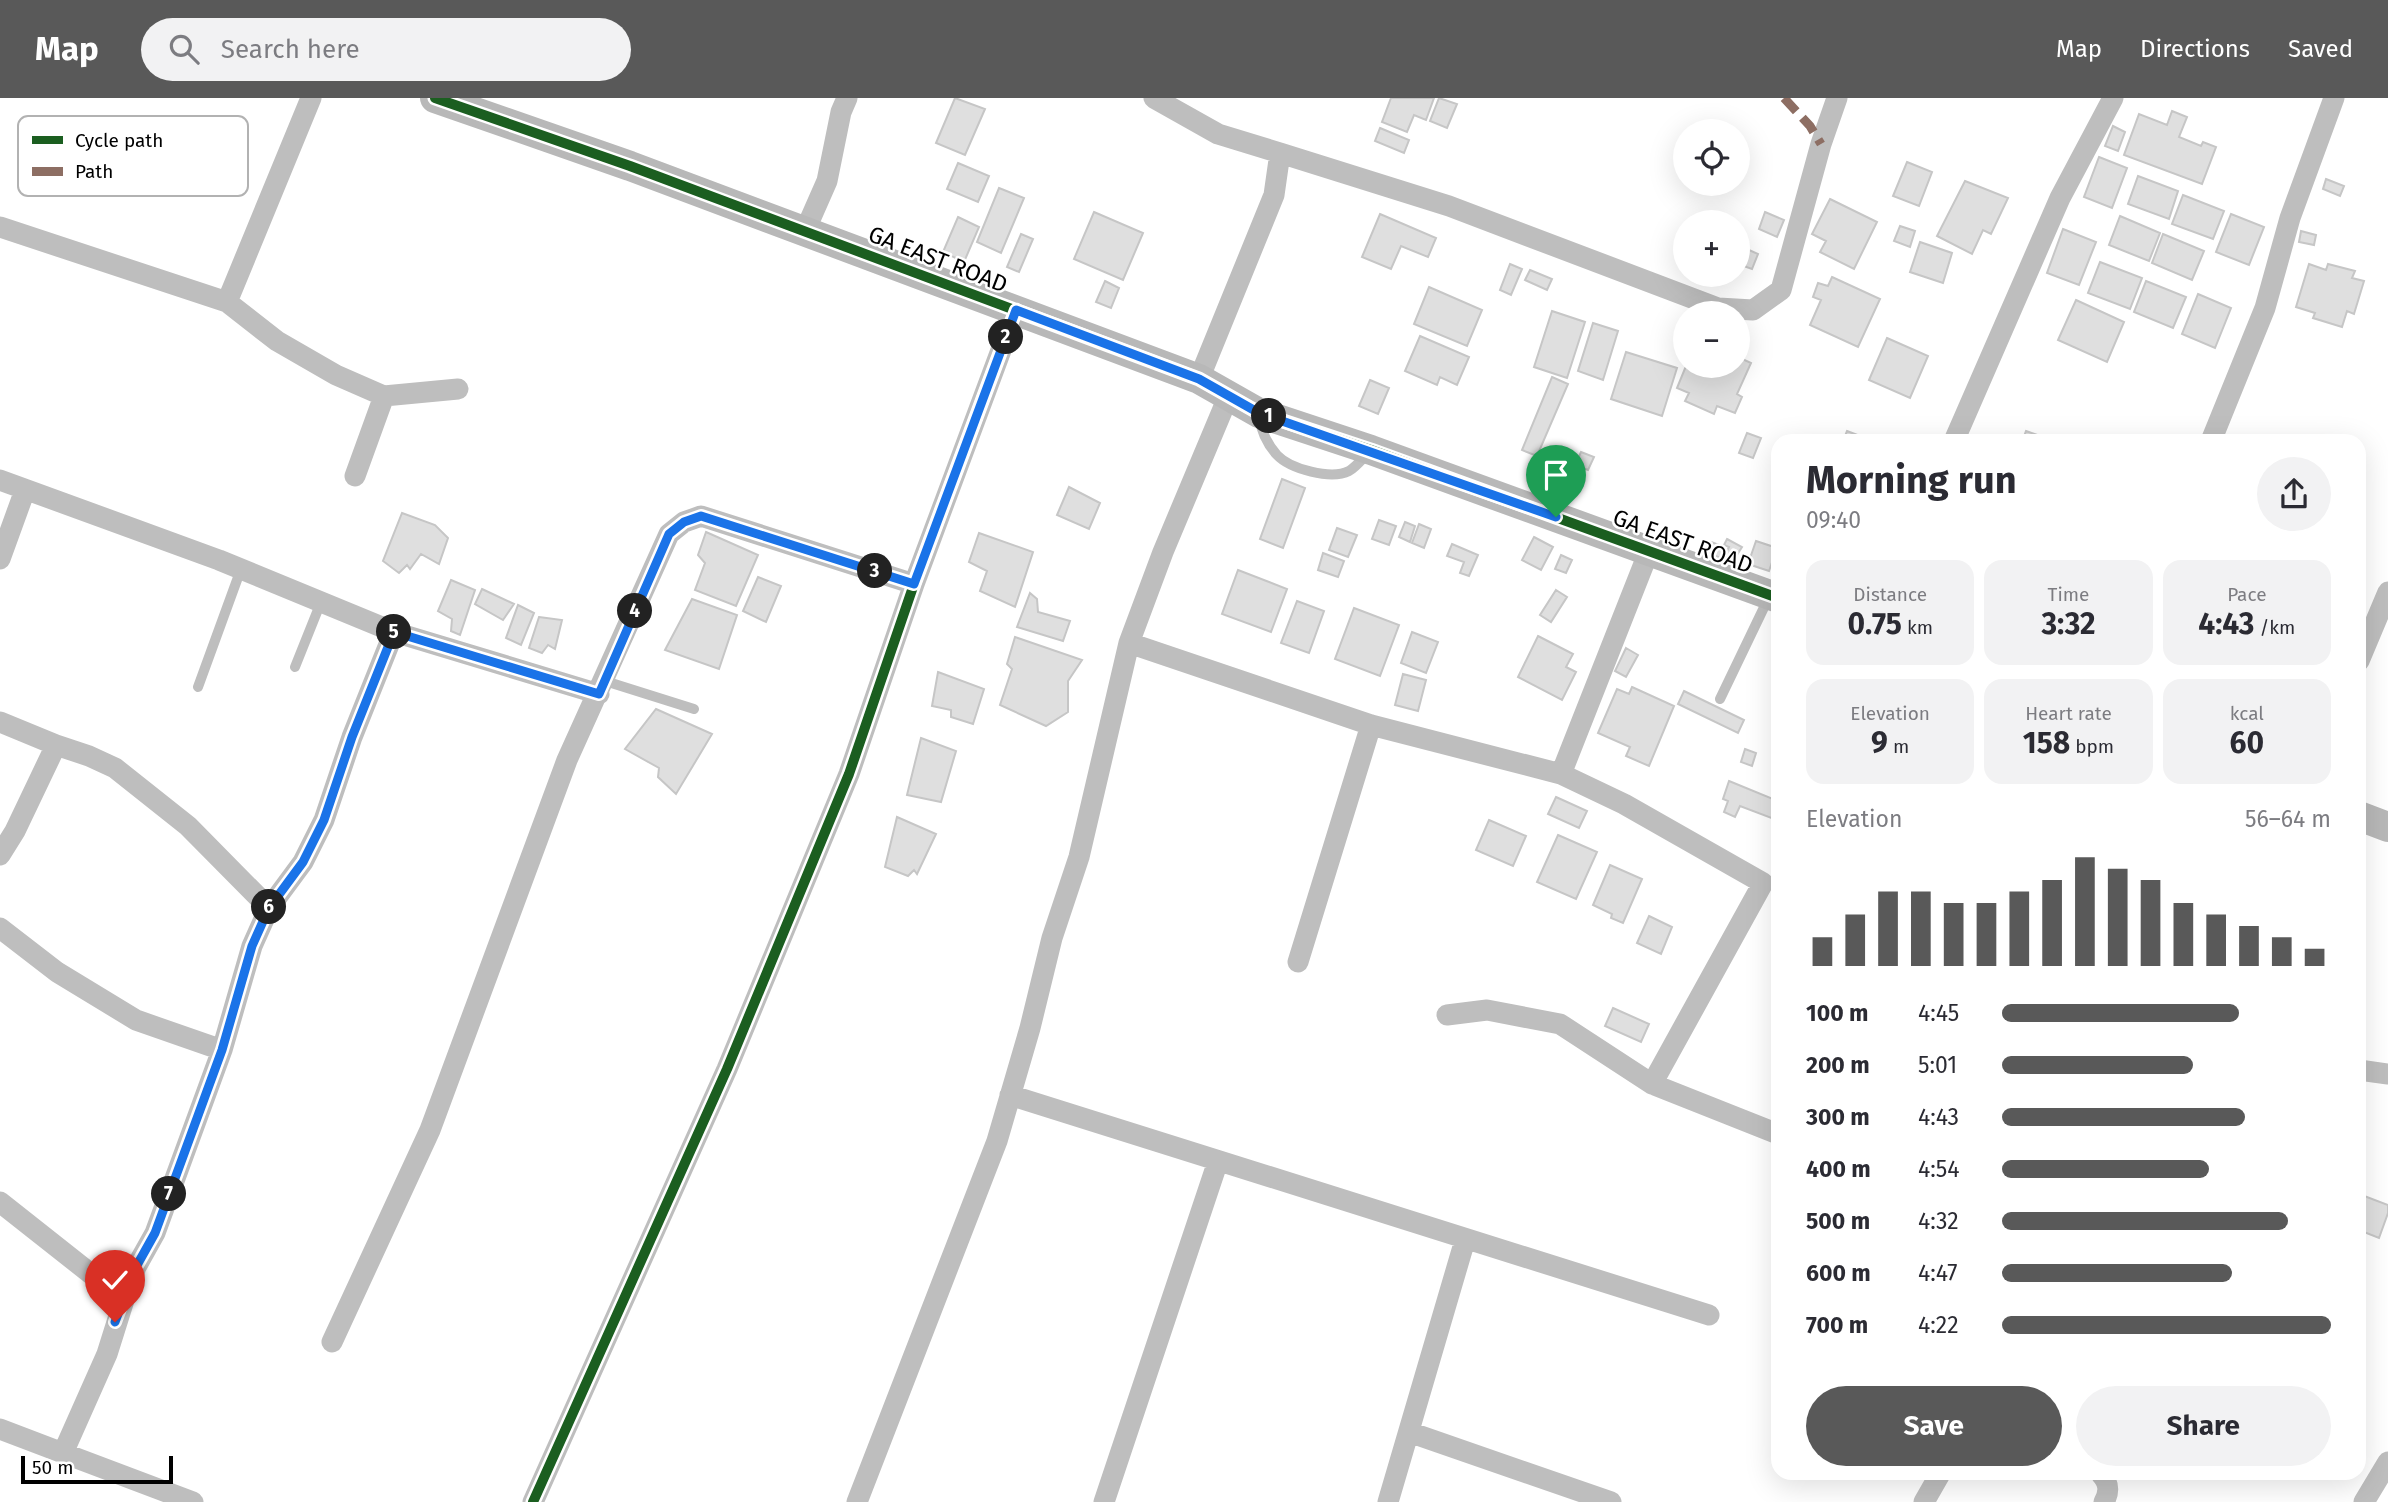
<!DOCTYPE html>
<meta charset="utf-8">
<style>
:root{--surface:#fff;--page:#f2f2f3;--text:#2b2b33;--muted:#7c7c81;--accent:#595959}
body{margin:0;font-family:"Fira Sans",sans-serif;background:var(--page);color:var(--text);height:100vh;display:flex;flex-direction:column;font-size:26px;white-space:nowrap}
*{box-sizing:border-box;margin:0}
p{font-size:23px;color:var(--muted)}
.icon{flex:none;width:38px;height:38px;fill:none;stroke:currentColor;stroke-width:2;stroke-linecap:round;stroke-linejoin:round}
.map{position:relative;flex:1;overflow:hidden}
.panel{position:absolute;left:1771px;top:336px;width:595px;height:1046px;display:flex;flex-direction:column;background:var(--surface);border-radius:21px;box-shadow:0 7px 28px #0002}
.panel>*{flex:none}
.fabs{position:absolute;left:1673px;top:21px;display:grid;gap:14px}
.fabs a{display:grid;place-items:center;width:77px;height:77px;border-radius:50%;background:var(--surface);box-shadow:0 7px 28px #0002;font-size:35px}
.scale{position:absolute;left:21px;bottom:18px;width:152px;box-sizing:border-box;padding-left:7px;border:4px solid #000;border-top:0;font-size:19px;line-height:24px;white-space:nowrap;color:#000;-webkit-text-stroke:5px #fff;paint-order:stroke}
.pin{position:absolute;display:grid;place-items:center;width:60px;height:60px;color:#fff;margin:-72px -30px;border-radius:50% 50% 50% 0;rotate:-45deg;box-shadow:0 0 7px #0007}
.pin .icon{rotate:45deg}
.km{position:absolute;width:35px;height:35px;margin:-18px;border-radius:50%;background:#222;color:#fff;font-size:19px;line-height:35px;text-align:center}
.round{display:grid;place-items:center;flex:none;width:74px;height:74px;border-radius:37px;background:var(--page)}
.summary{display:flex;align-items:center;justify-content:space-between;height:119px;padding:0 35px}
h1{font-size:38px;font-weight:700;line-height:52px}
.metrics{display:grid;grid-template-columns:repeat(3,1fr);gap:10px;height:119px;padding:7px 35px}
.metrics div{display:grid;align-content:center;border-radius:18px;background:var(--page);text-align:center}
.metrics b{font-size:30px;font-weight:700}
.metrics small{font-size:19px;font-weight:400}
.metrics p{font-size:19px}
.chart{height:196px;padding:14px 35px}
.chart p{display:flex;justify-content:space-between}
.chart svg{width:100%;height:126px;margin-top:7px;stroke:var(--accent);stroke-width:6}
.action{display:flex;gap:14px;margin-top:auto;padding:14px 35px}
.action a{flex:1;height:80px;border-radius:42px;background:var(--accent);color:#fff;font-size:28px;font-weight:700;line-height:80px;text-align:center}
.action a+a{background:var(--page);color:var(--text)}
ul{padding:0 35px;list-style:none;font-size:23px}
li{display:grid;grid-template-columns:112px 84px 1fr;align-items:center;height:52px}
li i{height:18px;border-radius:9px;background:var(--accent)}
header{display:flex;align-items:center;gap:42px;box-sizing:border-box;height:98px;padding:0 35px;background:var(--accent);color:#fff}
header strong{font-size:33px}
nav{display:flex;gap:38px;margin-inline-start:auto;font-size:24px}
.search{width:490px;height:63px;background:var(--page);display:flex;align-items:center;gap:18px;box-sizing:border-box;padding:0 24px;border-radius:38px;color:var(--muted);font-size:26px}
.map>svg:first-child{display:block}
.building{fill:#dfdfdf;stroke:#c6c6c6;stroke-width:2}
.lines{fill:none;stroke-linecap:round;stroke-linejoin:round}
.lane{stroke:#bebebe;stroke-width:10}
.street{stroke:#bebebe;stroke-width:21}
.secondary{stroke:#b8b8b8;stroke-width:30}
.quiet{stroke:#8d6e63;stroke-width:9;stroke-dasharray:18 9;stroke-linecap:butt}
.cycleway-casing{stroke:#fff;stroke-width:15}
.cycleway{stroke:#1b5e20;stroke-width:10}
.route-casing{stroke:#fff;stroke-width:14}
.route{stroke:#1a73e8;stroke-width:9}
.labels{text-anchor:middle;stroke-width:5;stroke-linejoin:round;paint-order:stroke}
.street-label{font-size:23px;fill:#000;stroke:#fff}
.key{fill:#fff;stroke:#b2b2b2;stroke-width:2}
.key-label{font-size:19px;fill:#000}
</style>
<header>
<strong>Map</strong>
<div class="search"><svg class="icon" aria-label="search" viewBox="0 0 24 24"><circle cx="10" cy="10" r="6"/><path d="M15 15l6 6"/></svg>Search here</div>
<nav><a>Map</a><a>Directions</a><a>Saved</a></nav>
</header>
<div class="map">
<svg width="2388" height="1404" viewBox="0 0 2388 1404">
<rect width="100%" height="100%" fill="#fff"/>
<path class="building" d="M955,0l30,11 -20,46 -29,-12z
M1391,0h43l-8,22 -12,-5 -7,17 -25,-10z
M1439,0l18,6 -10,24 -17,-7z
M2172,13l15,6 -8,20 22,9 2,-4 13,5 -14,37 -78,-29 15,-41 28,11z
M2113,28l12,6 -7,19 -13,-5z
M1380,30l29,12 -5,13 -29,-12z
M2099,59l28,11 -15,40 -28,-11z
M1907,64l25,10 -13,34 -26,-10z
M958,65l31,13 -11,26 -31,-13z
M2138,78l40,15 -9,28 -41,-15z
M2326,81l18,7 -4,10 -17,-7z
M1965,83l43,17 -17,36 -8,-4 -11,24 -35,-18z
M999,90l25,10 -23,55 -24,-11z
M2183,97l41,16 -11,28 -41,-15z
M1830,101l47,23 -23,47 -34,-17 6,-11 -14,-7z
M1094,114l49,21 -20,47 -49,-21z
M1765,114l19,8 -7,17 -18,-8z
M1380,116l56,24 -8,19 -27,-11 -10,23 -29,-12z
M2231,116l33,13 -15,38 -33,-13z
M2120,118l40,17 -11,28 -40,-16z
M958,119l21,10 -15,35 -21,-10z
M1900,128l15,5 -5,16 -16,-6z
M2063,131l33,13 -17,43 -32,-12z
M2301,133l15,4 -2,10 -15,-3z
M1021,136l12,5 -14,33 -12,-5z
M2163,136l41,17 -12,29 -40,-17z
M1920,144l32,11 -9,30 -33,-11z
M1738,147l20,9 -6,15 -14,-5z
M2100,164l42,16 -12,31 -42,-16z
M1510,166l12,5 -11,26 -11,-5z
M2309,166l17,6 2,-6 27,7 -3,7 12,3 -10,33 -7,-3 -5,16 -29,-9 2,-5 -19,-6z
M1530,172l22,9 -5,11 -22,-10z
M1832,179l48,22 -22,48 -48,-22 11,-25 -8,-3 5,-14 10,3z
M1105,183l14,7 -8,20 -15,-6z
M2146,183l40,16 -13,31 -39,-16z
M1429,189l53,23 -15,36 -53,-22z
M2198,196l33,14 -16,40 -33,-14z
M2076,202l48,22 -17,40 -49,-22z
M1552,213l33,11 -18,56 -33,-11z
M1593,225l25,8 -15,49 -25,-9z
M1420,238l49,21 -12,28 -17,-8 -3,8 -32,-14z
M1887,240l41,18 -18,42 -41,-18z
M1626,254l51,16 -15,48 -51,-17z
M1738,259l13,6 -14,31 5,3 -7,16 -18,-7 -3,8 -29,-13 4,-8 -12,-5 9,-22h52z
M1552,279l16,7 -31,72 -15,-6z
M1370,282l19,8 -11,26 -19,-8z
M1847,333l26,10h-30z
M2026,333l28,10h-37l1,-3 5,1z
M1747,335l14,5 -8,20 -14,-5z
M1581,354l13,5 -6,13 -13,-5z
M1282,381l23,9 -22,60 -23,-9z
M1069,389l31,16 -11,26 -32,-14z
M402,415l33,12 13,13 -9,26 -18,-10 -11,15 -3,-4 -8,8 -16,-12z
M1379,422l17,6 -7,19 -17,-6z
M1405,424l10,4 -5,16 -11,-5z
M1419,426l12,5 -7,19 -12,-5z
M1337,430l20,7 -9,22 -19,-7z
M706,434l52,23 -22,51 -41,-16 10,-27 -7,-8z
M979,435l54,19 -18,55 -35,-16 7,-20 -18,-9z
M1534,439l19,10 -12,23 -19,-10z
M1727,441l15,8 -7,11 -9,-5 3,-6 -5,-2z
M1756,443l21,7 -8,23 -21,-7z
M1711,444l14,5 -4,11 -14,-5z
M1452,446l26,11 -9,21 -9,-3 4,-11 -17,-6z
M1323,455l21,8 -6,16 -20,-7z
M1561,457l11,5 -6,13 -11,-4z
M1238,472l49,19 -16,43 -49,-18z
M758,479l23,9 -15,36 -23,-11z
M451,482l24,10 -15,45 -9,-4 1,-12 -14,-8z
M482,491l32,15 -11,16 -28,-16z
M1556,492l11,7 -16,25 -11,-7z
M1030,495l7,6 1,13 32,9 -7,20 -46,-14z
M692,501l45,16 -18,54 -54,-19z
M1297,503l27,10 -15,42 -28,-10z
M518,507l16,8 -13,32 -15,-7z
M1354,510l45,17 -19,51 -45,-17z
M539,519l23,3 -7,29 -7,-4 -6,8 -13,-5z
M1412,534l26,10 -12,31 -25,-10z
M1538,538l35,18 -7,13 10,5 -14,28 -44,-23z
M1015,539l67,23 -14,21v31l-22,14 -46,-21 12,-36 -5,-5z
M1626,550l12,7 -12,22 -11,-6z
M938,574l46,17 -11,35 -22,-7v-7l-19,-4z
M1403,576l23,6 -8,31 -23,-6z
M1632,589l42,19 -25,60 -23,-10 4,-9 -32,-14 19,-44 12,5z
M1684,593l60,29 -6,13 -60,-29z
M656,611l56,25 -36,60 -18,-17 1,-9 -34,-19z
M921,640l35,13 -15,51 -34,-7z
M1745,651l11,4 -4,13 -11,-4z
M1729,683l49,20 -4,18 -34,-13 -5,11 -11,-5 4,-11 -5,-2z
M1556,699l31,14 -8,17 -31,-14z
M897,719l39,17 -19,40 -3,-4 -6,6 -23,-9z
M1489,722l37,16 -13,30 -37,-16z
M1558,737l39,17 -21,47 -39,-17z
M1610,767l32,14 -19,44 -12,-5 1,-4 -19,-9z
M1649,818l23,11 -11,27 -24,-11z
M1613,910l36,16 -8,18 -36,-16z
M2359,1096l29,11v8l-9,25 -20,-8z"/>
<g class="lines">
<path class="lane" d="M1259,318c2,15 8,28 18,39 13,14 54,25 72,16 7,-4 14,-13 20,-19
M295,569l26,-65
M605,583l89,28
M198,589l43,-118
M1720,601l49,-102"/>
<path class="street" d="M1154,0l64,36 62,19 -6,42 -75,184
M1280,55l169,53 269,102 35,2 28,-20 40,-146 16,-46
M0,129l227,75 50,39 59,34 48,21 74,-7
M805,133l22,-50 14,-69 6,-14
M227,204l84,-204
M1954,343l106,-243 53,-100
M2211,343l54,-133 25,-90 44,-120
M355,378l29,-80
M0,382l219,80 175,72 205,62
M1649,453l-88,223 63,30 139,79 -111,201
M0,461l25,-69
M1129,545l242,82 190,49
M2359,563l29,-69
M0,624l56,23
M0,757l15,-24 41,-86 33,11 26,12 73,58 81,82
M0,830l57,44 79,48 86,30
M1298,864l73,-237
M1447,917l40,-5 73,14 92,60 126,50
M2359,972l29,4
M1010,997l699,220
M0,1104l124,98 -17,54 -44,99 130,49
M124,1202l12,-33 19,-34 67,-183 30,-104 17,-38 34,-46 21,-42 28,-83 42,-105
M332,1244l98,-212 137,-370 102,-226 15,-12 17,-6 213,68
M0,1331l63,24
M1409,1334l202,70
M2101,1376c8,9 9,17 3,28
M533,1404l194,-433 122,-295 65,-190 102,-274
M857,1404l140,-361 33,-113 22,-90 27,-81 50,-214 34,-91 65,-155
M1104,1404l114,-341
M1388,1404l77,-262
M1924,1404l16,-28
M2364,1404l24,-40"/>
<path class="secondary" d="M435,0l195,68 569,213 60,34 112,37 407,148
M2359,718l29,11"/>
<path class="quiet" d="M1784,0l26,28 11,18"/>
<g class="cycleway-casing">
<path id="cycleway" d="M435,0l195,68 569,213 60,34 112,37 407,148
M533,1404l194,-433 122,-295 65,-190 102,-274"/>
</g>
<use href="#cycleway" class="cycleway"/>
</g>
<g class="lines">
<g class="route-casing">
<path id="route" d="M115,1224l21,-55 19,-34 67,-183 30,-104 17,-38 34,-46 21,-42 28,-83 42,-105 205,62 70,-160 15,-12 17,-6 213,68 102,-274 183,69 60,34 297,104"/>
</g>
<use href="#route" class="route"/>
</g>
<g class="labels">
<g class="street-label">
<text transform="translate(938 161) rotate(21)" y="8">GA EAST ROAD</text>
<text transform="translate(1683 443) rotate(20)" y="8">GA EAST ROAD</text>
</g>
</g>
<rect x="18" y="18" width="230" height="80" rx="10" class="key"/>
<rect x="32" y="38" width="31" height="8" fill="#1b5e20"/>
<rect x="32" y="69" width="31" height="9" fill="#8d6e63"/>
<g class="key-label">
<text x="75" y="49">Cycle path</text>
<text x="75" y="80">Path</text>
</g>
</svg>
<div class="fabs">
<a><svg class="icon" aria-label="locate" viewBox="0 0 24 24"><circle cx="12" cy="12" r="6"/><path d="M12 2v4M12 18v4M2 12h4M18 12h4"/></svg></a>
<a>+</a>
<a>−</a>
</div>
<div class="scale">50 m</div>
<div class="pin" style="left:1556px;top:419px;background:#1e9e55"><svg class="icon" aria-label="arrive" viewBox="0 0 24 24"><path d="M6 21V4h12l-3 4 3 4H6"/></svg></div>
<div class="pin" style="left:115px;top:1224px;background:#d93025"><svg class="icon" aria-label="check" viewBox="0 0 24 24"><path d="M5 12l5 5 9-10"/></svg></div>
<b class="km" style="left:1269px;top:318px">1</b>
<b class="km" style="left:1006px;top:239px">2</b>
<b class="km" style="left:875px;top:473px">3</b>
<b class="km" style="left:635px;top:513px">4</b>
<b class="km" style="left:394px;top:534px">5</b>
<b class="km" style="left:269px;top:809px">6</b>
<b class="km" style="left:169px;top:1096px">7</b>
<section class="panel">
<div class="summary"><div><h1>Morning run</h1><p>09:40</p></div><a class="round"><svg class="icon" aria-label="share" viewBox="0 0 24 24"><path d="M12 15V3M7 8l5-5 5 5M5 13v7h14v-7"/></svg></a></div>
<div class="metrics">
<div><p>Distance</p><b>0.75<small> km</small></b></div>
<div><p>Time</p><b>3:32</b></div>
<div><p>Pace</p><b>4:43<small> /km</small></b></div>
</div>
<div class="metrics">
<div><p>Elevation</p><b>9<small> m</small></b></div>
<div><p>Heart rate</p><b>158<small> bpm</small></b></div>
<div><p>kcal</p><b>60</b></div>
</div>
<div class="chart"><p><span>Elevation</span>56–64 m</p>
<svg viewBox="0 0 160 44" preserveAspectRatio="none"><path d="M5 44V34M15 44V26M25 44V18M35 44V18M45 44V22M55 44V22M65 44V18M75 44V14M85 44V6M95 44V10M105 44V14M115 44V22M125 44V26M135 44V30M145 44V34M155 44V38"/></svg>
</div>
<ul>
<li><b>100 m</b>4:45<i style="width:72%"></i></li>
<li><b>200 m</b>5:01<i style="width:58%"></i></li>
<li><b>300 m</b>4:43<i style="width:74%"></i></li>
<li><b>400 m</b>4:54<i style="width:63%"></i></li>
<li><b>500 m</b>4:32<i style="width:87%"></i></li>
<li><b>600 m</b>4:47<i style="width:70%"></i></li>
<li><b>700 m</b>4:22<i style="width:100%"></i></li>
</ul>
<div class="action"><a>Save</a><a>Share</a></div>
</section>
</div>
